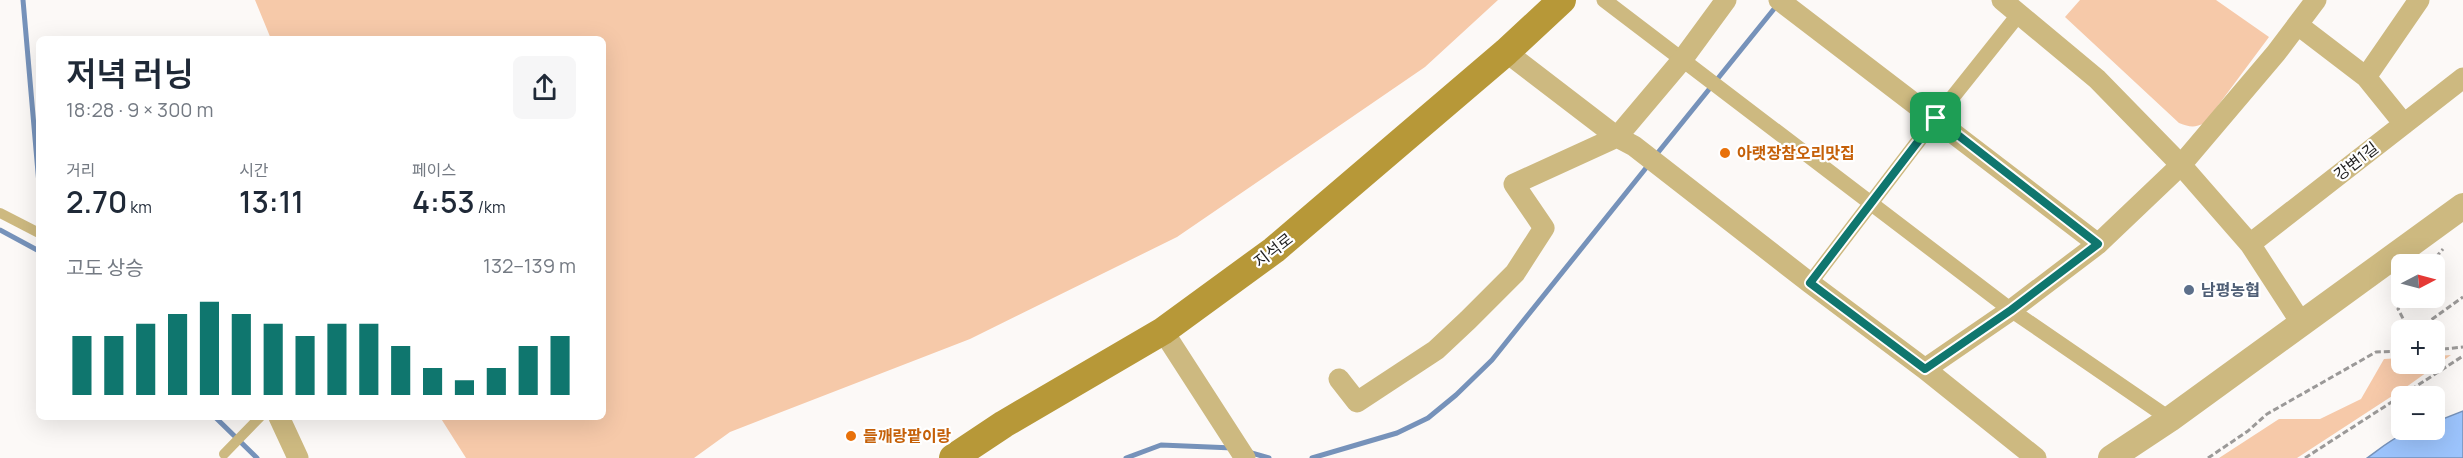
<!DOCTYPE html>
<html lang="ko">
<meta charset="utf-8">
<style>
:root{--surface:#fff;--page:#f6f6f7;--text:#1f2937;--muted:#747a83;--accent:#0f766e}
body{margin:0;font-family:Manrope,"Noto Sans KR",sans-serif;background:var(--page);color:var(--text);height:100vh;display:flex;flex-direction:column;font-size:22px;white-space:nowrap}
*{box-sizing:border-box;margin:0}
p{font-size:20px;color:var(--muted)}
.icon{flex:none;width:33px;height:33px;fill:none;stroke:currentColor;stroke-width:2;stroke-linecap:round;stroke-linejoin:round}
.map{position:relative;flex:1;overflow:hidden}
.panel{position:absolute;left:36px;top:36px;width:570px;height:384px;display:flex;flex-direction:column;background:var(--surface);border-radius:9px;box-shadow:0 6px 24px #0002}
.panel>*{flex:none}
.needle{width:39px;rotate:84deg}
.buttons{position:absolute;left:2391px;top:254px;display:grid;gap:12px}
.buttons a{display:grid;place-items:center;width:54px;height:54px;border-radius:9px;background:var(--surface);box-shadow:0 6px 24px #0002;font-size:30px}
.pin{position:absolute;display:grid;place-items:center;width:51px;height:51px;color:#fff;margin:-26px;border-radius:12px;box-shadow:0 3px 9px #0006}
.round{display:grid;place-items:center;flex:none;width:63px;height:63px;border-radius:9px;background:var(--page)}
.head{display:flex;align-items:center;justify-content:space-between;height:102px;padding:0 30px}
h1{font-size:33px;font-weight:600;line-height:45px}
.figures{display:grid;grid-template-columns:repeat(3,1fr);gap:9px;height:102px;padding:6px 30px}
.figures div{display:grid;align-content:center}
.figures b{font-size:30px;font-weight:600}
.figures small{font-size:16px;font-weight:400}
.figures p{font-size:16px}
.chart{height:168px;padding:12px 30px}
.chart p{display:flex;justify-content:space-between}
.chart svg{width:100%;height:108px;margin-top:6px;stroke:var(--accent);stroke-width:6}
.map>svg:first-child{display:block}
.green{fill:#f6c9a9}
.water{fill:#9cc4fd;stroke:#7692ba;stroke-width:1.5}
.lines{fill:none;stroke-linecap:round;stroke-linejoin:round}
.stream{stroke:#7692ba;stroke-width:5}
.path{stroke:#9b9998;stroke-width:3;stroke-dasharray:6 3;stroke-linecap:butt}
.service{stroke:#cdb980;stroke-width:10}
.pedestrian{stroke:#cdb980;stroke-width:15}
.minor{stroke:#cdb980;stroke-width:21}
.tertiary{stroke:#cdb980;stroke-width:26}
.secondary{stroke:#b79838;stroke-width:28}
.route-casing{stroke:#fff;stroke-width:12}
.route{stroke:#0f766e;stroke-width:8}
.food-dot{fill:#e8710a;stroke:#fff;stroke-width:2}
.service-dot{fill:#5c6f8a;stroke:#fff;stroke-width:2}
.labels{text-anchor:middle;stroke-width:4.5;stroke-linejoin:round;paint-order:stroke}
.food-label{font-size:16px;font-weight:bold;fill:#c56008;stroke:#fff;text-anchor:start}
.street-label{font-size:16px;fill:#1f1e1e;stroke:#fff}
.service-label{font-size:16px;font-weight:bold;fill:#4e5e75;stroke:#fff;text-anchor:start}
</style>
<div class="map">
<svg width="2463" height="458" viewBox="0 0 2463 458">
<rect width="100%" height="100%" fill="#fcf9f7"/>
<path class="green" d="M255,0h1243l-73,67 -248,170 -207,102 -240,93 -36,26h-228l-26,-41h163v-378h-332z
M2080,0h136l53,37 -64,86c-11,5 -15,4 -26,0l-114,-106z
M2451,355l-42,30 -112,73h-78l60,-39h41l41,-20 23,-40 17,-1 1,5h32l1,-7z"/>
<path class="water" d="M2463,411v47h-96c25,-18 35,-29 67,-29l1,-7z"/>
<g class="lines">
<path class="stream" d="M23,0l16,184
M1656,155l122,-151
M0,230l39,21
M215,417l42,41
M1248,452l21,6
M1126,458l35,-13 72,3
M1312,458l85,-25 31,-15 28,-23 36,-35 158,-197"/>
<path class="path" d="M2430,264l13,-15
M2404,297l-6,12 11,21
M2417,330l46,-33
M2434,350l29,-3
M2208,458l40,-27 19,-17 109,-62 26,-1
M2305,458l158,-102"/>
<path class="service" d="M0,213l39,20
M224,454l36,-37"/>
<path class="pedestrian" d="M1604,0l407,310 159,109
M1810,283l126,-165 83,-104"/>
<path class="minor" d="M1779,0l319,244
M2002,0l95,79 84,86 69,79 52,80
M2298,25l68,52 38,47
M1506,52l111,85 17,9 176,137 115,86 111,89
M2366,77l53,-77
M2250,244l213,-166
M1163,331l82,127
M1925,369l86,-59 87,-66 83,-79 95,-112 40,-53
M1339,379l18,23 79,-52 32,-30 47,-47 29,-45 -30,-44 103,-47 65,-77 44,-60
M279,417l19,41"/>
<path class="tertiary" d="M2111,458l59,-39 293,-213"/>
<path class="secondary" d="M953,458l51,-34 159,-93 111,-81 232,-198 56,-52"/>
</g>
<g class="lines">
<g class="route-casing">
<path id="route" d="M1936,118l162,126 -87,66 -86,59 -115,-86z"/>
</g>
<use href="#route" class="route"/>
</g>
<g class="food-dot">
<circle cx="1725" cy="153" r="6"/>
<circle cx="851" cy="436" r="6"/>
</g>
<circle class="service-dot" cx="2189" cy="290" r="6"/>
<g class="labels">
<g class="food-label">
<text x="1737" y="159">아랫장참오리맛집</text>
<text x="863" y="442">들깨랑팥이랑</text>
</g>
<g class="street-label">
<text transform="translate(2356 161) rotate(-38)" y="6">강변1길</text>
<text transform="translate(1273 250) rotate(-38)" y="6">지석로</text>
</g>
<g class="service-label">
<text x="2201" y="296">남평농협</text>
</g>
</g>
</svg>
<div class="buttons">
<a><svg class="needle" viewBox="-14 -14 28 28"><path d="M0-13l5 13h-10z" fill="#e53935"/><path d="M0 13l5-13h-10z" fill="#747a83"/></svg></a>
<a>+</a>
<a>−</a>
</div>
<div class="pin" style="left:1936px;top:118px;background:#1e9e55"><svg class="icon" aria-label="arrive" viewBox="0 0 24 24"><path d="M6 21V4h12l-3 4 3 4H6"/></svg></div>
<section class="panel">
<div class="head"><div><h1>저녁 러닝</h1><p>18:28 · 9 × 300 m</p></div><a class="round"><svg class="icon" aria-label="share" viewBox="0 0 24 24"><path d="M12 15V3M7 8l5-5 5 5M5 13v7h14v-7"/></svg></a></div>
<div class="figures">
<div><p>거리</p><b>2.70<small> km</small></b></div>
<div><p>시간</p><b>13:11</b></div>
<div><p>페이스</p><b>4:53<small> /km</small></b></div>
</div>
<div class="chart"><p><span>고도 상승</span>132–139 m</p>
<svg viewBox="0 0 160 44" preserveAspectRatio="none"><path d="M5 44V20M15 44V20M25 44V15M35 44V11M45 44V6M55 44V11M65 44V15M75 44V20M85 44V15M95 44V15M105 44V24M115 44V33M125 44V38M135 44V33M145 44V24M155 44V20"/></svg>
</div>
</section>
</div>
